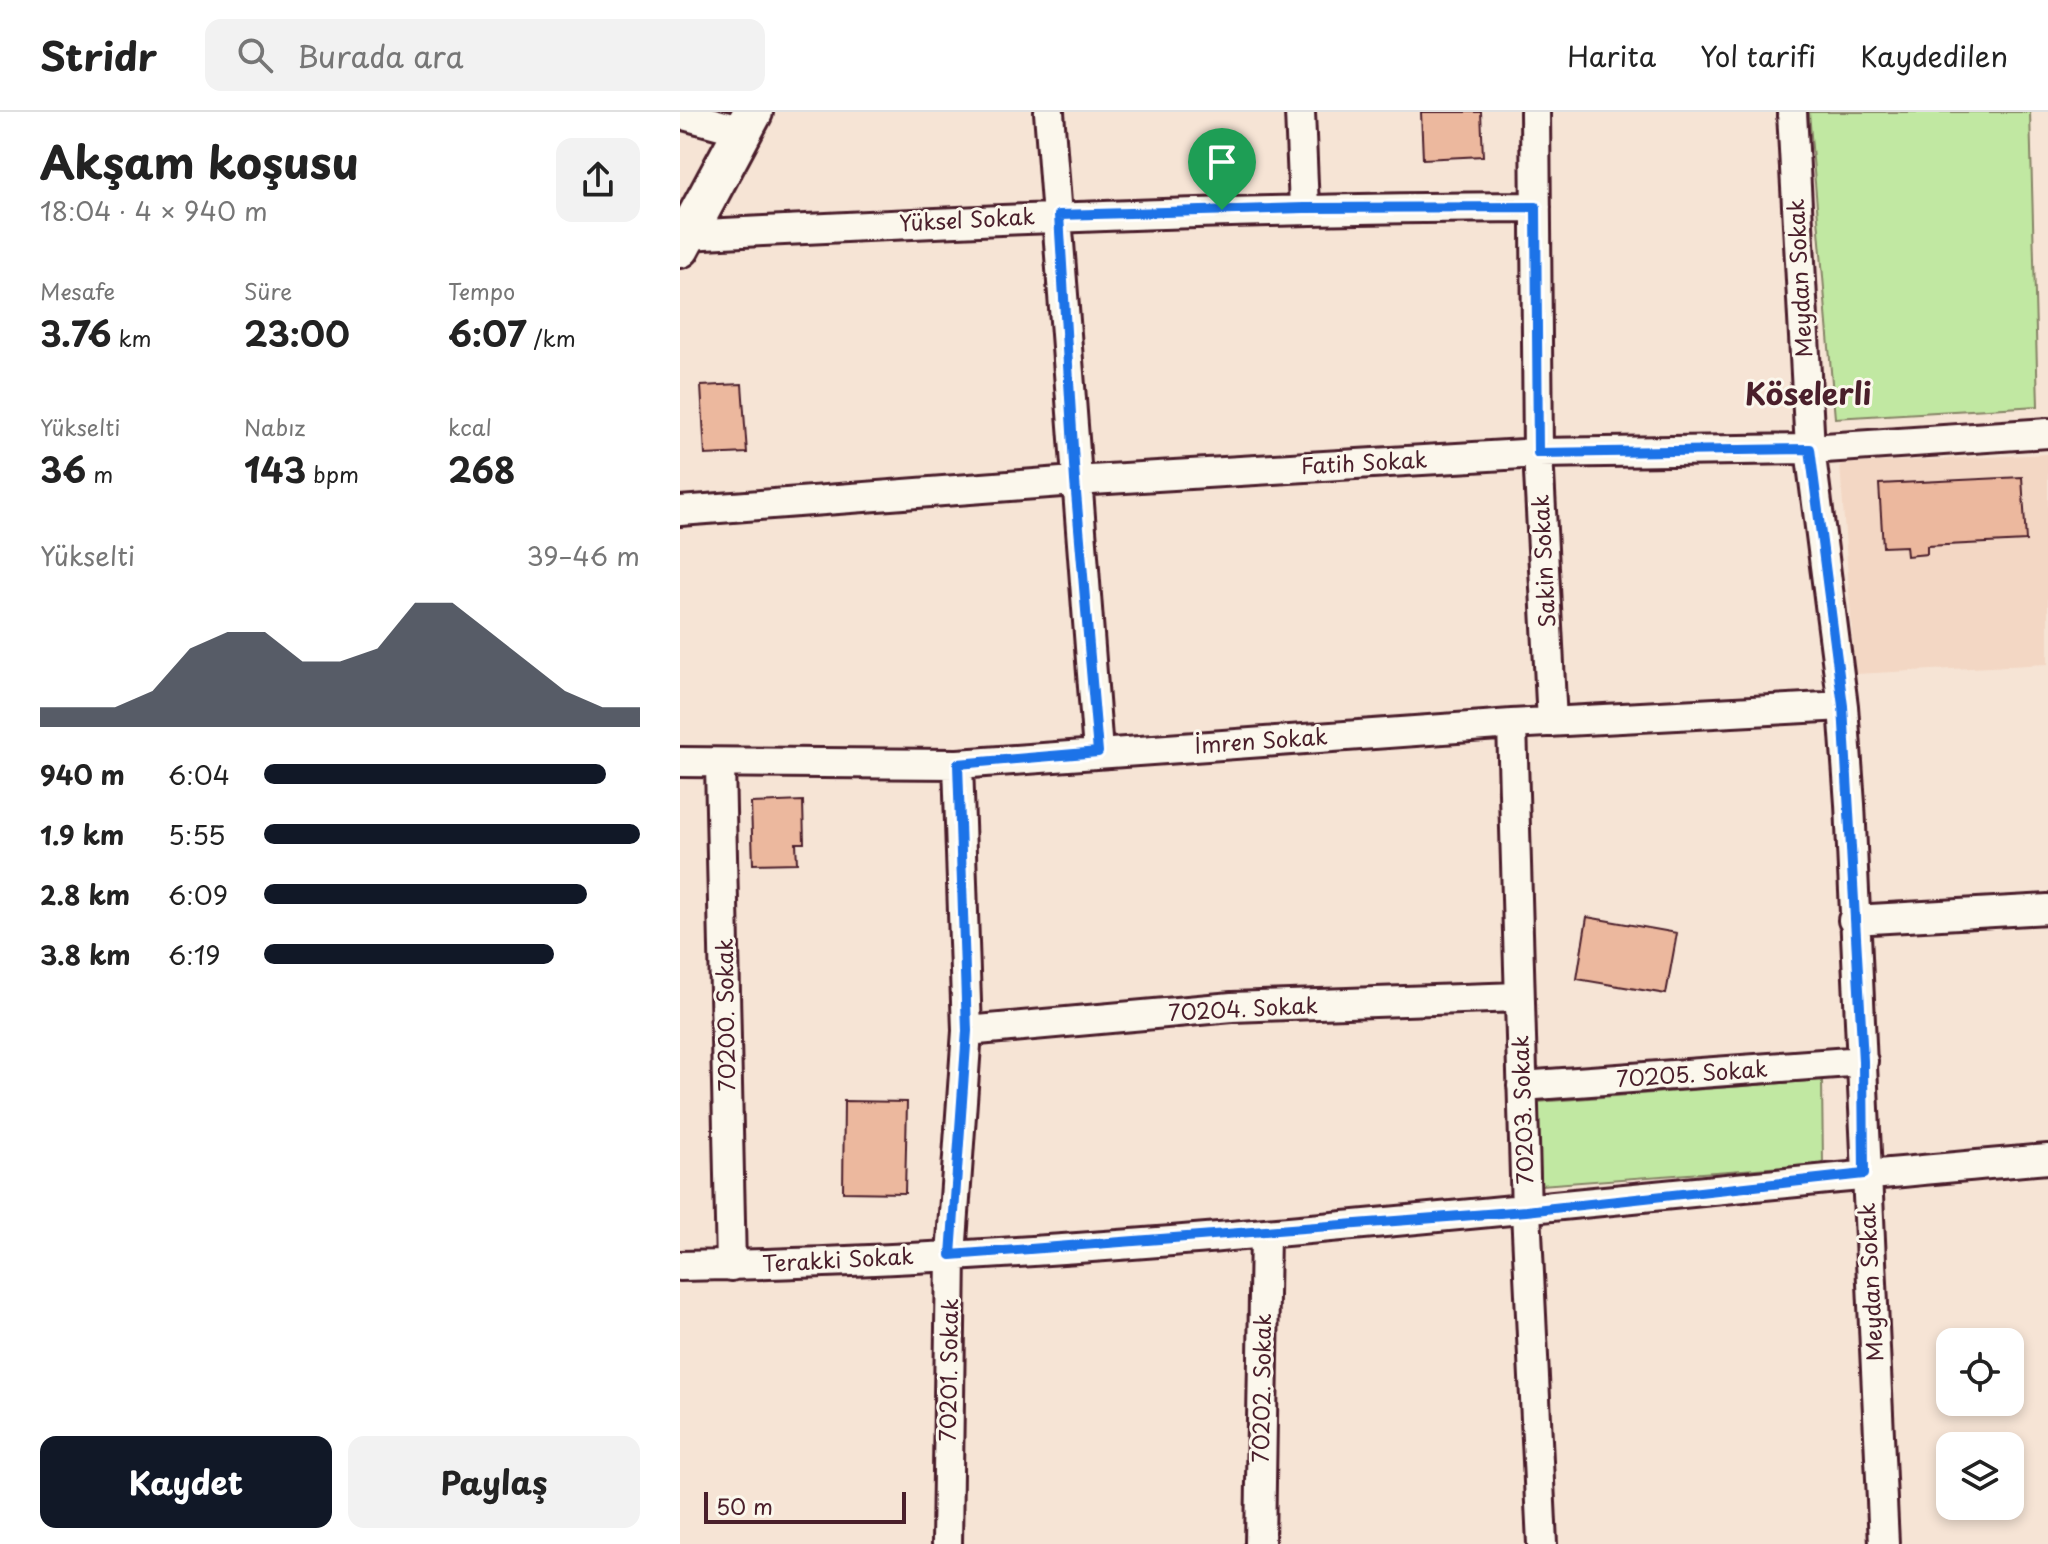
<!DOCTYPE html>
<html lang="tr">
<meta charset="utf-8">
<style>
:root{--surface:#fff;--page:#f2f2f2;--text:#222;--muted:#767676;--line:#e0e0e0;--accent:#111827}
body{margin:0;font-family:"Playpen Sans",sans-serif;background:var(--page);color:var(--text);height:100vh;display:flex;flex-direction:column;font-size:30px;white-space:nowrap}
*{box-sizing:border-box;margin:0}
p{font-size:26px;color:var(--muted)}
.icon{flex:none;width:44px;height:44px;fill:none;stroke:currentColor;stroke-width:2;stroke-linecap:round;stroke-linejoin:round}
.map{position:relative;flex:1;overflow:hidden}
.drawer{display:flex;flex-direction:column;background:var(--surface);width:680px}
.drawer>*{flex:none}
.buttons{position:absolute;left:1256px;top:1216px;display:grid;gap:16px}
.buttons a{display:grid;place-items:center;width:88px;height:88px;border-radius:16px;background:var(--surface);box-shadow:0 4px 12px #0003;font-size:40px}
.scale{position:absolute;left:24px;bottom:20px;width:202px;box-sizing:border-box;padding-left:8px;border:4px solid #4a1f2b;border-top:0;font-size:22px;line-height:28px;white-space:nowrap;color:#4a1f2b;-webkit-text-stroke:6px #fbf7ec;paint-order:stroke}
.pin{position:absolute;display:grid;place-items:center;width:68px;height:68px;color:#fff;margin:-82px -34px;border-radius:50% 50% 50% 0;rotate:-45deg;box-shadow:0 0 8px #0007}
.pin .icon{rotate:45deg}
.round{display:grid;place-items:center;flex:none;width:84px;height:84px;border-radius:16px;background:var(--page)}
.overview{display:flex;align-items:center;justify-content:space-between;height:136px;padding:0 40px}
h1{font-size:44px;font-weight:700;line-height:60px}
.metrics{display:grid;grid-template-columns:repeat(3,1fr);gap:12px;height:136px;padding:8px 40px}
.metrics div{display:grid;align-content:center}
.metrics b{font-size:34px;font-weight:700}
.metrics small{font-size:22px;font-weight:400}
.metrics p{font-size:22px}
.chart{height:224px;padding:16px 40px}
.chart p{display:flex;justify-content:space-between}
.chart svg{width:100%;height:144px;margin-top:8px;fill:var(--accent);opacity:.7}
.cta{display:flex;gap:16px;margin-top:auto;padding:16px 40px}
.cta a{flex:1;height:92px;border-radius:16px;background:var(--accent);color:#fff;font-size:32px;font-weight:700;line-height:92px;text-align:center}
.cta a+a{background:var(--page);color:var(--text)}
ul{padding:0 40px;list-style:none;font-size:26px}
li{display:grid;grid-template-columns:128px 96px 1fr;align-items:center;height:60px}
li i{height:20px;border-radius:10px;background:var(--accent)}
header{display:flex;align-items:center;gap:48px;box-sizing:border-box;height:112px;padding:0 40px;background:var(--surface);border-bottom:2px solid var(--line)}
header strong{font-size:38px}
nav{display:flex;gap:44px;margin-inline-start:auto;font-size:28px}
.search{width:560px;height:72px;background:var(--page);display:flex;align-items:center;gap:20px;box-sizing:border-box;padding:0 28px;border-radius:16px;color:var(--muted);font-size:30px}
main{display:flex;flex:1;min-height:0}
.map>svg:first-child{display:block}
.built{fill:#f3d7c4}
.green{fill:#c1e8a2;stroke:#868466;stroke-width:2}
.building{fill:#ecb89e;stroke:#4a1f2b;stroke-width:2}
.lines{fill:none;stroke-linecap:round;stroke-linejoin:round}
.minor-casing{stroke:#4a1f2b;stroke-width:34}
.secondary-casing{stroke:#4a1f2b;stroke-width:44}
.minor{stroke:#fbf7ec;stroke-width:28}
.secondary{stroke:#fbf7ec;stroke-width:38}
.route-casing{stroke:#fff;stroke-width:16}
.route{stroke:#1a73e8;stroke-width:10}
.labels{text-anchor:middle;stroke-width:6;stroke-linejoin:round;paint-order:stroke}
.street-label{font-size:22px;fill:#4a1f2b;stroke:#fbf7ec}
.district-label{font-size:30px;font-weight:bold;fill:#4a1f2b;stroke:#fbf7ec}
</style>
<header>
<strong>Stridr</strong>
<div class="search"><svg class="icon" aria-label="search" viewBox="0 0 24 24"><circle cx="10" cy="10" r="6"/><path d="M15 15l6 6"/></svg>Burada ara</div>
<nav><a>Harita</a><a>Yol tarifi</a><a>Kaydedilen</a></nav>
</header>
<main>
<section class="drawer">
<div class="overview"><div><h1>Akşam koşusu</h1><p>18:04 · 4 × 940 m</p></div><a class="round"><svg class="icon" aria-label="share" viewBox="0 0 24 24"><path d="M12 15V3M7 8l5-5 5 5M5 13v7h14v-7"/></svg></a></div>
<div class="metrics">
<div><p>Mesafe</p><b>3.76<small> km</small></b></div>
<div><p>Süre</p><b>23:00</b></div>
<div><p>Tempo</p><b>6:07<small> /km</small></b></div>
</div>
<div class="metrics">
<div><p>Yükselti</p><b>36<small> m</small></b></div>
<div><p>Nabız</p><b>143<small> bpm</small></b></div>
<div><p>kcal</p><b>268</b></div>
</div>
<div class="chart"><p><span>Yükselti</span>39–46 m</p>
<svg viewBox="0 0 160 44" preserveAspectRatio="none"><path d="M0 44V38L10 38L20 38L30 33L40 20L50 15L60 15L70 24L80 24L90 20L100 6L110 6L120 15L130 24L140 33L150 38L160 38V44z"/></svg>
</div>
<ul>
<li><b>940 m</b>6:04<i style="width:91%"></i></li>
<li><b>1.9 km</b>5:55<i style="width:100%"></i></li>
<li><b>2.8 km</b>6:09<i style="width:86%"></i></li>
<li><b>3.8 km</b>6:19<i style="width:77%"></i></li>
</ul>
<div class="cta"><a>Kaydet</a><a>Paylaş</a></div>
</section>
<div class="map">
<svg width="1368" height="1432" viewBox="0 0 1368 1432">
<rect width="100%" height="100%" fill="#f6e4d5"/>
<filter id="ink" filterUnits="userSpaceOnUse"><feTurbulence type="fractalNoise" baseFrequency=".0125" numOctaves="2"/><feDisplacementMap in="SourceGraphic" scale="16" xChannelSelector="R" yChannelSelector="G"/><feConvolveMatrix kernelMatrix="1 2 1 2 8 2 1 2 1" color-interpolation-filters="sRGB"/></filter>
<g filter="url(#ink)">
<path class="built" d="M1368,342v210l-193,10 -15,-210z"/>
<path class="green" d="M1129,0h221l8,294 -203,12z
M1142,968l1,84 -282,21 -4,-83z"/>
<path class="building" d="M741,0h60l2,44 -60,3z
M62,272l5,69 -42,2 -4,-69z
M1342,365l4,64 -99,5v8l-20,2 -1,-10 -23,1 -4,-63z
M123,689l1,42h-8l1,20 -44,1 -2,-61z
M907,805l90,16 -11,61 -89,-15z
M164,989l63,1 -2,91 -62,-1z"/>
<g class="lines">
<g class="minor-casing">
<path id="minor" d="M369,0l49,640
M620,0l4,96
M855,0l3,341 14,269
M1112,0l18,337 33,257 7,98 34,740
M0,2l63,17
M7,123c283,-15 565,-27 849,-28
M0,399l395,-30 463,-28 272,-4 238,-16
M832,612l14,487 16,333
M0,650l278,2 554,-40 331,-18
M40,653l11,501
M1173,808l195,-11
M287,919l265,-24 287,-10
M842,974l341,-25
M0,1154c458,-7 913,-69 1368,-107
M267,1432l4,-289 16,-224 -9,-267
M580,1432l5,-311"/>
</g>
<g class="secondary-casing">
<path id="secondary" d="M0,136l73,-136"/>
</g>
<use href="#minor" class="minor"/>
<use href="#secondary" class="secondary"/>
</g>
</g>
<g class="lines" filter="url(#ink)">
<g class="route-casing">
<path id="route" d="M856,95l2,246 272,-4 33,257 20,355 1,113 -338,37 -575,44 16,-224 -9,-267 140,-12 -23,-271 -16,-266 245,-7z"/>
</g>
<use href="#route" class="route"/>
</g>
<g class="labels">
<g class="street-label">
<text transform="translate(287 108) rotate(-3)" y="8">Yüksel Sokak</text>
<text transform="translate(1120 166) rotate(-93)" y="8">Meydan Sokak</text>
<text transform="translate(684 351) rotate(-3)" y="8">Fatih Sokak</text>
<text transform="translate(864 449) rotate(-93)" y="8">Sakin Sokak</text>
<text transform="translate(581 629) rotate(-4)" y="8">İmren Sokak</text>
<text transform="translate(563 897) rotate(-3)" y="8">70204. Sokak</text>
<text transform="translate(46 903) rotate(-91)" y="8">70200. Sokak</text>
<text transform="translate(1012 962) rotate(-4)" y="8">70205. Sokak</text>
<text transform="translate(843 998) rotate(-92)" y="8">70203. Sokak</text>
<text transform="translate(158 1148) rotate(-3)" y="8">Terakki Sokak</text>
<text transform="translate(1191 1170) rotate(-93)" y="8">Meydan Sokak</text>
<text transform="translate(269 1258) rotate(-89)" y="8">70201. Sokak</text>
<text transform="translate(582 1276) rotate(-89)" y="8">70202. Sokak</text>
</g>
<g class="district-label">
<text x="1128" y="293">Köselerli</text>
</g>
</g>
</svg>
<div class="buttons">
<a><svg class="icon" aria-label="locate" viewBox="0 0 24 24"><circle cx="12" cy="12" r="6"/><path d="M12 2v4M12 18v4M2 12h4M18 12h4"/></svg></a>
<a><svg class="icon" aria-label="layers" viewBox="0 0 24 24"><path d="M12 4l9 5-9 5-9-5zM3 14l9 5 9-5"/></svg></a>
</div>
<div class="scale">50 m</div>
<div class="pin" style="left:542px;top:98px;background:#1e9e55"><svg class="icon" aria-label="arrive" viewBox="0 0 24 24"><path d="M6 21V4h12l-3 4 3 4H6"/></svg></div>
</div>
</main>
